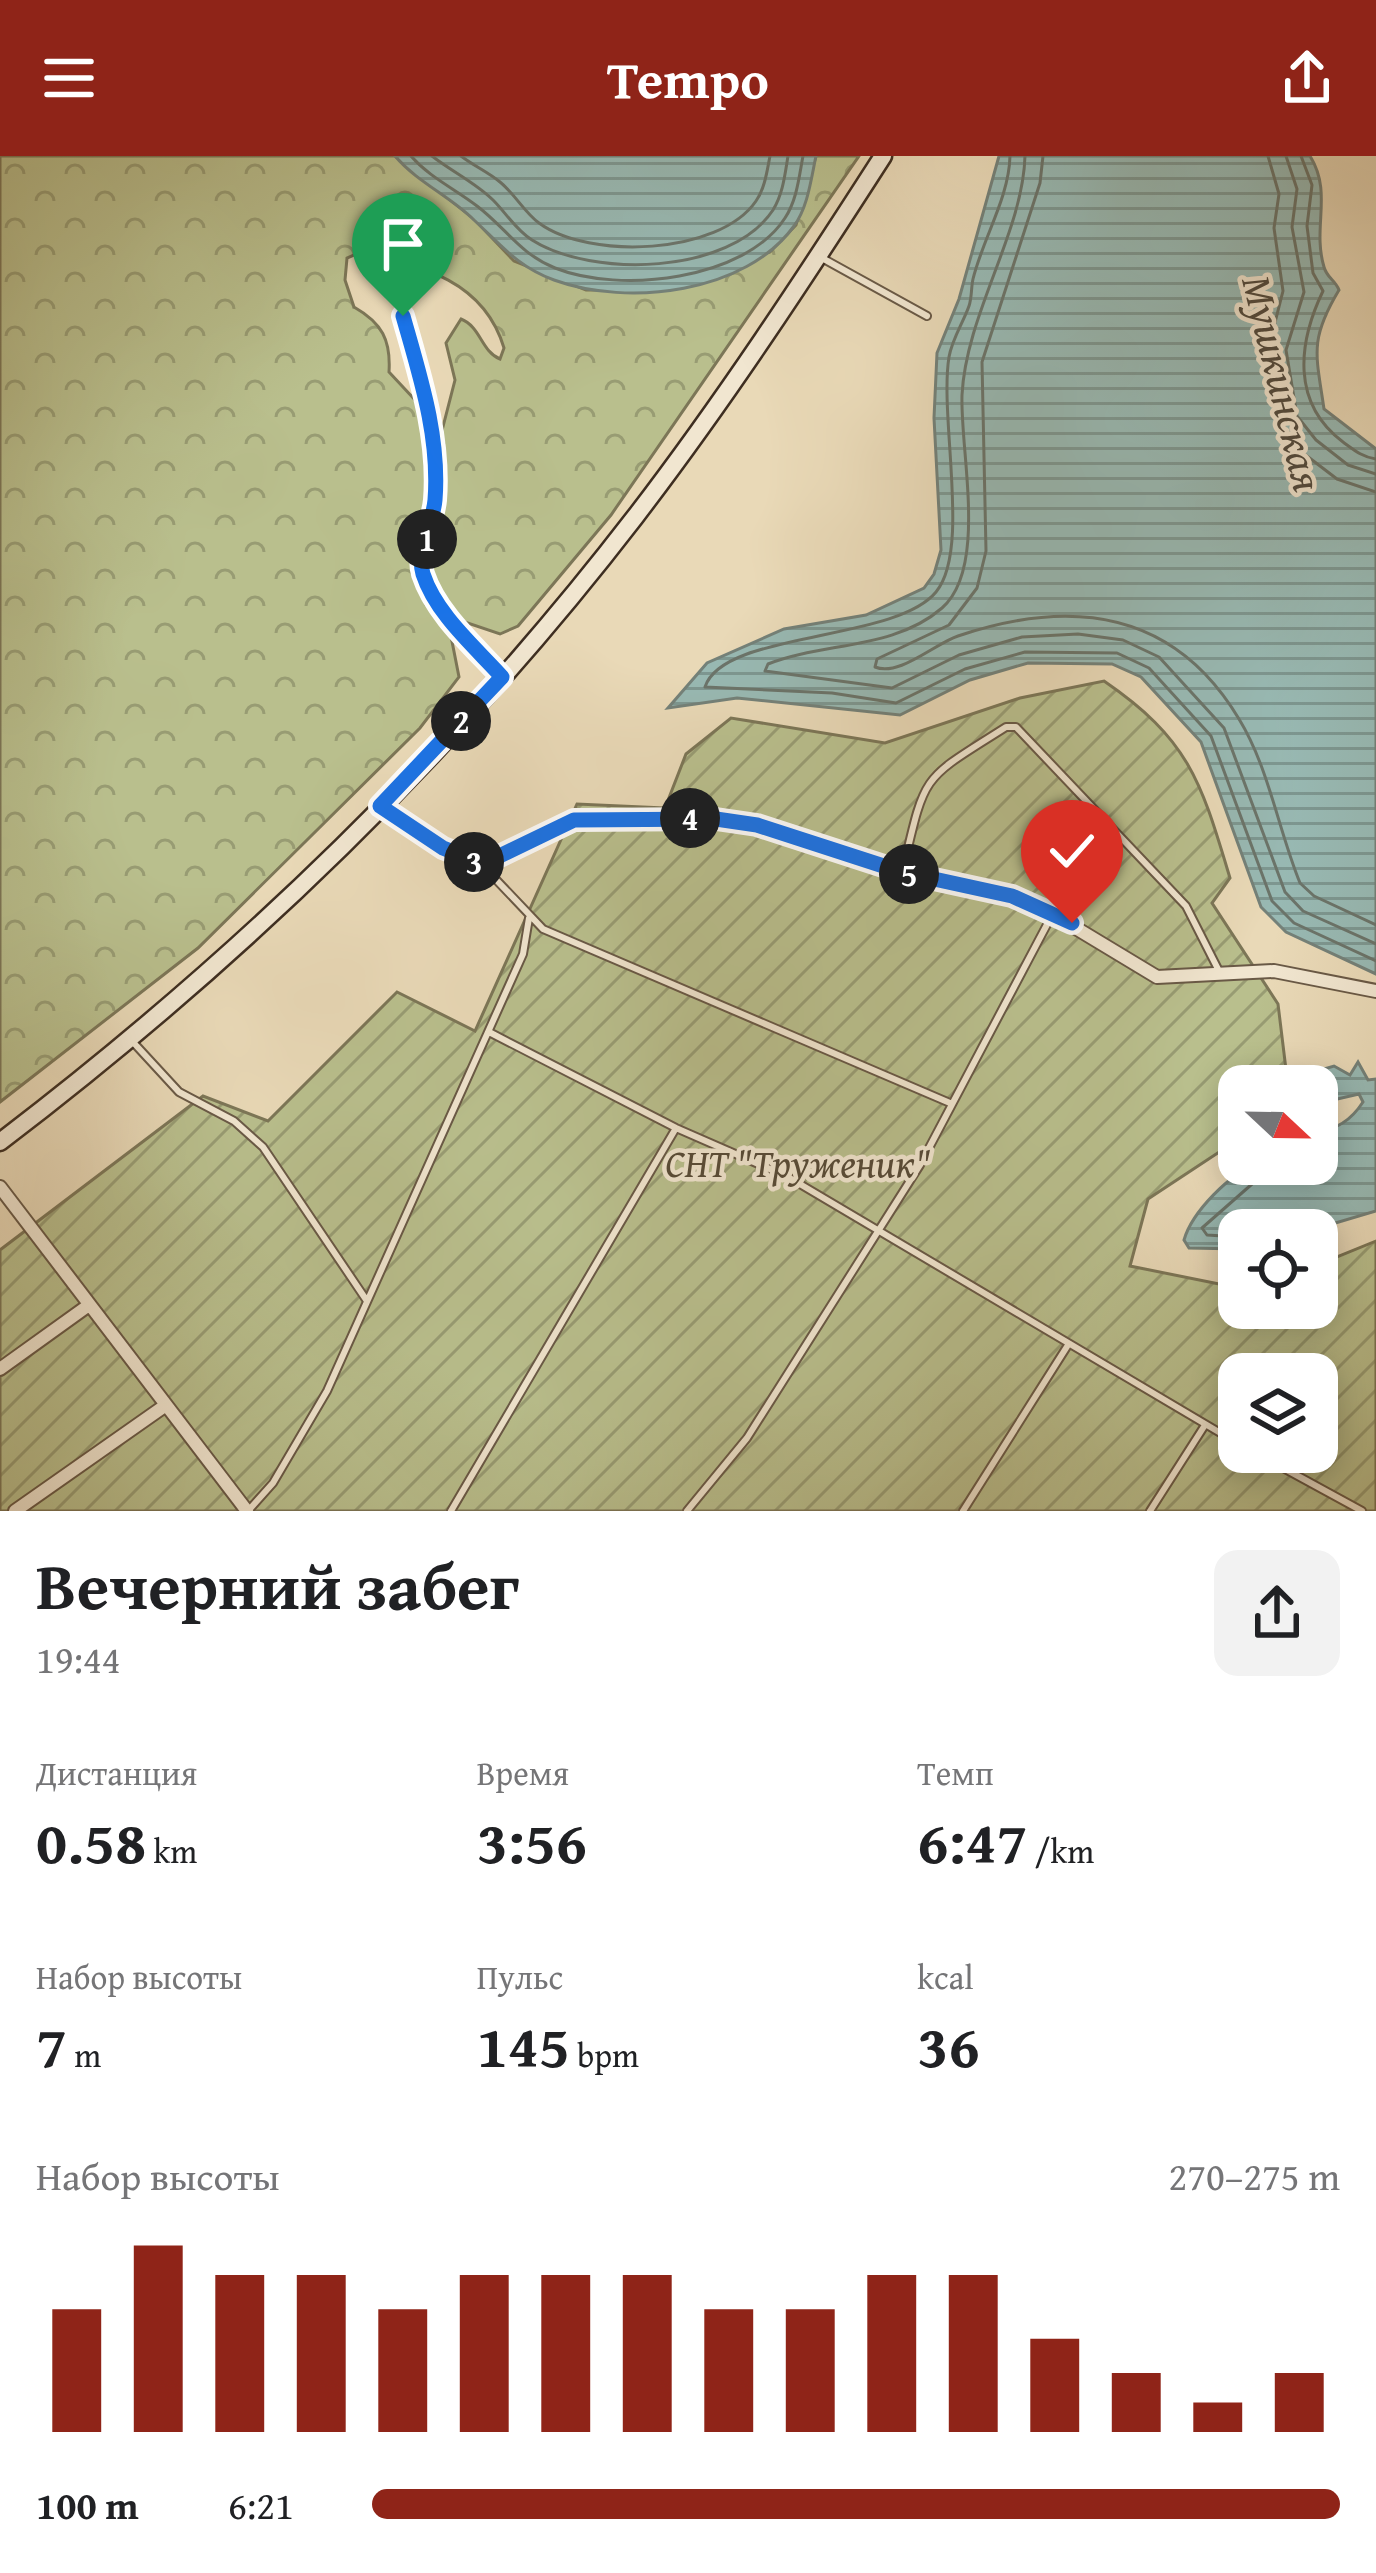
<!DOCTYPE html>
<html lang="ru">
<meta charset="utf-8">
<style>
:root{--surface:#fff;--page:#f2f2f2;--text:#202124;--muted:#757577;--accent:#8f2418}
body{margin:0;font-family:"Gentium Book Plus",serif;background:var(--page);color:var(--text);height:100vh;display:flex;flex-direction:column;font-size:45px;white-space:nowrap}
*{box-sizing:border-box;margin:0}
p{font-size:39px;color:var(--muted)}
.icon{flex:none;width:66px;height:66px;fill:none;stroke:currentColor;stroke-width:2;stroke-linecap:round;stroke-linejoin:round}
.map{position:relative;height:1355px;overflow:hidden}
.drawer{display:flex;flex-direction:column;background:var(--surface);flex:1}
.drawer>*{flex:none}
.needle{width:78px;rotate:112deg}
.controls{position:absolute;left:1218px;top:909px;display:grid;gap:24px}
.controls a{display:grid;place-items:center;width:120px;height:120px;border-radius:24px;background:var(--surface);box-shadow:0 6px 30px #0003;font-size:60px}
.pin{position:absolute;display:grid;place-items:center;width:102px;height:102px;color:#fff;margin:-123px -51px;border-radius:50% 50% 50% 0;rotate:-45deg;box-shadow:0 0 12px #0007}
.pin .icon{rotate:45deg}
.km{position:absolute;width:60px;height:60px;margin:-30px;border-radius:50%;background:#222;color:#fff;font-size:33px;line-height:60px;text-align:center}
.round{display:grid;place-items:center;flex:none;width:126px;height:126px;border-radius:24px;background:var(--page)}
.head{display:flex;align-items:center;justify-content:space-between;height:204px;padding:0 36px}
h1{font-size:66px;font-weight:600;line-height:90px}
.metrics{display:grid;grid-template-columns:repeat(3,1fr);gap:18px;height:204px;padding:12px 36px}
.metrics div{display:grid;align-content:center}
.metrics b{font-size:60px;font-weight:600}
.metrics small{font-size:33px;font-weight:400}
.metrics p{font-size:33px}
.chart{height:336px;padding:24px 36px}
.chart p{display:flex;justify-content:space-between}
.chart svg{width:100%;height:216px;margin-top:12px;stroke:var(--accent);stroke-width:6}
ul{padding:0 36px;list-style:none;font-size:39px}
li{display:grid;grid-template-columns:192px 144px 1fr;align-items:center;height:90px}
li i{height:30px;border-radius:15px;background:var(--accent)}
header{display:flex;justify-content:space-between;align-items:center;height:156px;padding:0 36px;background:var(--accent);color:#fff;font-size:54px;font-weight:600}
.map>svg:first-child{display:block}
.forest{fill:url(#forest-crowns);stroke:#7c7657;stroke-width:3;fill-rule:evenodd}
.garden{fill:url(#garden-furrows);stroke:#7c7657;stroke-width:3;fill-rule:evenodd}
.water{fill:url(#water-rules);stroke:#748179;stroke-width:3}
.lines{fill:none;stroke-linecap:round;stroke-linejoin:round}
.shore{stroke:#6b746a;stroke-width:3}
.lane-casing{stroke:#695946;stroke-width:10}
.street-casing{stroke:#695946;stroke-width:16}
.secondary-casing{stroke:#3e2e21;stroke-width:21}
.lane{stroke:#f1e6d0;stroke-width:6}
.street{stroke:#f1e6d0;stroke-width:12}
.secondary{stroke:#f1e6d0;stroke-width:16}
.route-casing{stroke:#fff;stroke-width:24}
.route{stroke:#1a73e8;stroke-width:15}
.labels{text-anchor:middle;stroke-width:9;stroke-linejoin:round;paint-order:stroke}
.park-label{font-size:39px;font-style:italic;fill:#574b37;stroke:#f1e6d0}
.water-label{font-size:42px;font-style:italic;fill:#504a3e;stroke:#f1e6d0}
</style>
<header><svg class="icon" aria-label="menu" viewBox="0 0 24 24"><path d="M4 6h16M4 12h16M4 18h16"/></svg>Tempo<svg class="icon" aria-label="share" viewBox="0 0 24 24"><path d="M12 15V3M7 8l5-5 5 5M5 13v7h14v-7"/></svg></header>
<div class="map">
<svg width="1376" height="1355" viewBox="0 0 1376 1355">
<defs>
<pattern id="forest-crowns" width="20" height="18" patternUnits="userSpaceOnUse" patternTransform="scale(3)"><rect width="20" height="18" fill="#b9bf8d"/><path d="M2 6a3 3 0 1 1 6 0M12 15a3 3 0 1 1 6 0" fill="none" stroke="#989c73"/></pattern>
<pattern id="garden-furrows" width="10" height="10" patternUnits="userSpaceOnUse" patternTransform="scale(3)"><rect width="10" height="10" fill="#b9bf8d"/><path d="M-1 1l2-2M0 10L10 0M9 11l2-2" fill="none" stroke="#989c73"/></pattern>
<pattern id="water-rules" width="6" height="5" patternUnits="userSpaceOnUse" patternTransform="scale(3)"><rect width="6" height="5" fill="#98b9b3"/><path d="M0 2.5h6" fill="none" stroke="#7d9791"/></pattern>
</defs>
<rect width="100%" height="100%" fill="#e9d9b7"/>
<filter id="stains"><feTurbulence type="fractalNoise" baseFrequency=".00167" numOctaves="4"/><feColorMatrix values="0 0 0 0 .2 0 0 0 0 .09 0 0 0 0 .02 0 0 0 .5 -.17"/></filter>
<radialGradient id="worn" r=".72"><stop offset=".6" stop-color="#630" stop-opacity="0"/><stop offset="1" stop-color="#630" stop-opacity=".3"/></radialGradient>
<path class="forest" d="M0,0h395l78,62 41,43 72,29h80l104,-38 26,-27 20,-69h43l-248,359 -93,111 -18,8 -53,-18 12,61 -39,51 -222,220 -198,154zM361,96c62,14 123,29 143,96l-4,11c-19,-8 -19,-32 -39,-40l-15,24 9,37 -17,66 -11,-6 -11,-39 -27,-29c2,-32 -7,-49 -35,-65l-9,-27 2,-22z"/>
<path class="garden" d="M1104,525c86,59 97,101 126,197l-18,25 66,101 10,82h-49v53l-91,60 -18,67 109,22v20h78v-43l59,-24v270h-1376v-261l203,-154 65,25 129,-129 78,39 102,-227 88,4 21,-54 45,-36 154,25 135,-45zM1239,1218h78v78h-78z"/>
<path class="water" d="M395,0h421c-5,23 -8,51 -22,70 -48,67 -166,81 -240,54 -36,-13 -53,-35 -80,-60 -24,-24 -56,-37 -79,-64z
M999,0h311c23,37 2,71 14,111 3,11 11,13 15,23 -30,50 -23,64 -15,119l52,40v525l-90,-42 -25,-25 -60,-165 -60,-65 -29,-13 -84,-1 -58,17 -70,35 -163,-17 -69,10 39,-45 77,-34 82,-14 58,-27 10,-14 7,-24 -7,-132 3,-65 22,-54z
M1358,906l10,18 8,-1v132l-64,19h-73v19l-50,-1 -5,-8c8,-28 46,-67 74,-76 16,-5 42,0 59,0v-33c21,-1 35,-12 46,-29l-4,-8 -39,9 -9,-22 6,-10 17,-5 16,9z"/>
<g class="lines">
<path class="shore" d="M411,0c18,21 44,33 66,50 29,22 43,48 78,62 65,26 190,12 230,-50 12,-18 14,-41 18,-62
M432,0c19,15 44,27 61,44 13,13 23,30 39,40 60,38 198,35 241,-30 10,-16 12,-36 15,-54
M461,0c13,10 27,16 39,26 15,12 24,30 39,41 50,37 180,32 217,-22 9,-13 11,-30 14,-45
M1010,0c-1,42 -27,82 -37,123 -2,9 -1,18 -4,27 -6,17 -17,33 -20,51 -10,61 22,193 -13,235 -41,50 -213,39 -231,95l127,6 64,10 69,-34 60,-17 92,1 32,15 62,68 61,165 22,22 82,38
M1025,0c-2,76 -59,158 -63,239 -2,57 26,173 -20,213 -48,42 -119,34 -174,56l-3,7 127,17 67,-33 63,-18 56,-3 45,6 36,17 65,71 61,164 18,19 73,33
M1043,0l-3,27 -58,179 4,189 -9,37 -28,37 -72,34 -2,8c24,10 59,-23 83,-31 113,-38 215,-27 281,83 30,49 39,110 61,164l14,13 62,29
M1268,0l11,38 -5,34 9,63 -15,59 12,71 23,32 34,26 39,13
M1286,0l11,33 -5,38 12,65 -18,58 11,66 19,24 32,25 28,9
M1301,0l11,29 -5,41 6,47 10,18c-25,52 -32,112 20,151 11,8 19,15 33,17
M1239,1081l-32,-2 -5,-7 58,-51 3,-13"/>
<g class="lane-casing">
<path id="lane" d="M822,102l105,58
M403,161c17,59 36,119 32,182 -1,27 -21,54 -10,81 16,36 49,66 75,95
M484,711l59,62 407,174
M903,713c23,-98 18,-88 103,-142h10l170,179 34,67
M489,876l187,96 112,49 451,267
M132,885l47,51 55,29 29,26 104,154
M1254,1296l108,59
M248,1355l25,-28 54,-92 196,-437 6,-36
M451,1355l225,-383
M687,1355l60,-73 173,-273 131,-248
M963,1355l105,-166
M1150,1355l55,-86"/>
</g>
<g class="street-casing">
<path id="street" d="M380,650l63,41 40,17 92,-44 73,-3 109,8 146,47 133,32 121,73 117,-6 102,20
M0,1031l247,324
M0,1213l89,-64
M15,1355l151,-106"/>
</g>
<g class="secondary-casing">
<path id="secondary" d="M0,986c236,-180 454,-390 635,-625 89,-116 169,-238 248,-361"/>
</g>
<use href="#lane" class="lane"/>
<use href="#street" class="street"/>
<use href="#secondary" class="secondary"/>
</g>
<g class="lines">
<g class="route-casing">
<path id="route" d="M403,160c17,60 37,121 32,184 -2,24 -19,51 -12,74 13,40 52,73 79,103l-122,129 63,42 40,16 91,-44 142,-1 41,6 145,47 110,24 60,27"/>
</g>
<use href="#route" class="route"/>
</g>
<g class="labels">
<g class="park-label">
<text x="798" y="1021">СНТ "Труженик"</text>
</g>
<g class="water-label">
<text transform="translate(1283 227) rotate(76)" y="15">Мушкинская</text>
</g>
</g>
<rect width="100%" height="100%" filter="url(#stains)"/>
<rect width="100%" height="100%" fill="url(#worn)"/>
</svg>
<div class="controls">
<a><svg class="needle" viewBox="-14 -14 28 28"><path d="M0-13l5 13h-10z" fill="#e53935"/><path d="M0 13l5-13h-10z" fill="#757577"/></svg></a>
<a><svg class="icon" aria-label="locate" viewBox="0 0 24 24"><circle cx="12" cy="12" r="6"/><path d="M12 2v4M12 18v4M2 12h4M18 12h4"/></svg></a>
<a><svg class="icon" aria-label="layers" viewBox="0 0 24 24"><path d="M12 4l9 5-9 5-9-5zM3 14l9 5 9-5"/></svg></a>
</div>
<div class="pin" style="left:403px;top:160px;background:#1e9e55"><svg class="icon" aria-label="arrive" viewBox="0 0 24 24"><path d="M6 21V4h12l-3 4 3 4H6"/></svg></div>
<div class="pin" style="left:1072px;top:767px;background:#d93025"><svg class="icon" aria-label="check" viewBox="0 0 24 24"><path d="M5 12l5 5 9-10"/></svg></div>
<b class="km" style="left:427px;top:383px">1</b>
<b class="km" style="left:461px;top:565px">2</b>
<b class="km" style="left:474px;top:706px">3</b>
<b class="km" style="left:690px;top:662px">4</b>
<b class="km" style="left:909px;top:718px">5</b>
</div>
<section class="drawer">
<div class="head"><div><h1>Вечерний забег</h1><p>19:44</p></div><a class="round"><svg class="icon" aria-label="share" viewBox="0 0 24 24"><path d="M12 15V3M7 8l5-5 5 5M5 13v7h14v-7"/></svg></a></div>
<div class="metrics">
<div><p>Дистанция</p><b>0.58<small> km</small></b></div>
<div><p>Время</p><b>3:56</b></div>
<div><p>Темп</p><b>6:47<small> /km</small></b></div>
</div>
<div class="metrics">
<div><p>Набор высоты</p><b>7<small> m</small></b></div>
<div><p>Пульс</p><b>145<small> bpm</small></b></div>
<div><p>kcal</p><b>36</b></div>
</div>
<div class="chart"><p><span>Набор высоты</span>270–275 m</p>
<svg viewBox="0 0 160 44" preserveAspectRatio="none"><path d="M5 44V19M15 44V6M25 44V12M35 44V12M45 44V19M55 44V12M65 44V12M75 44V12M85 44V19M95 44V19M105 44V12M115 44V12M125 44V25M135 44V32M145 44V38M155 44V32"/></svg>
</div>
<ul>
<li><b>100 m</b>6:21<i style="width:100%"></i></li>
</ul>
</section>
